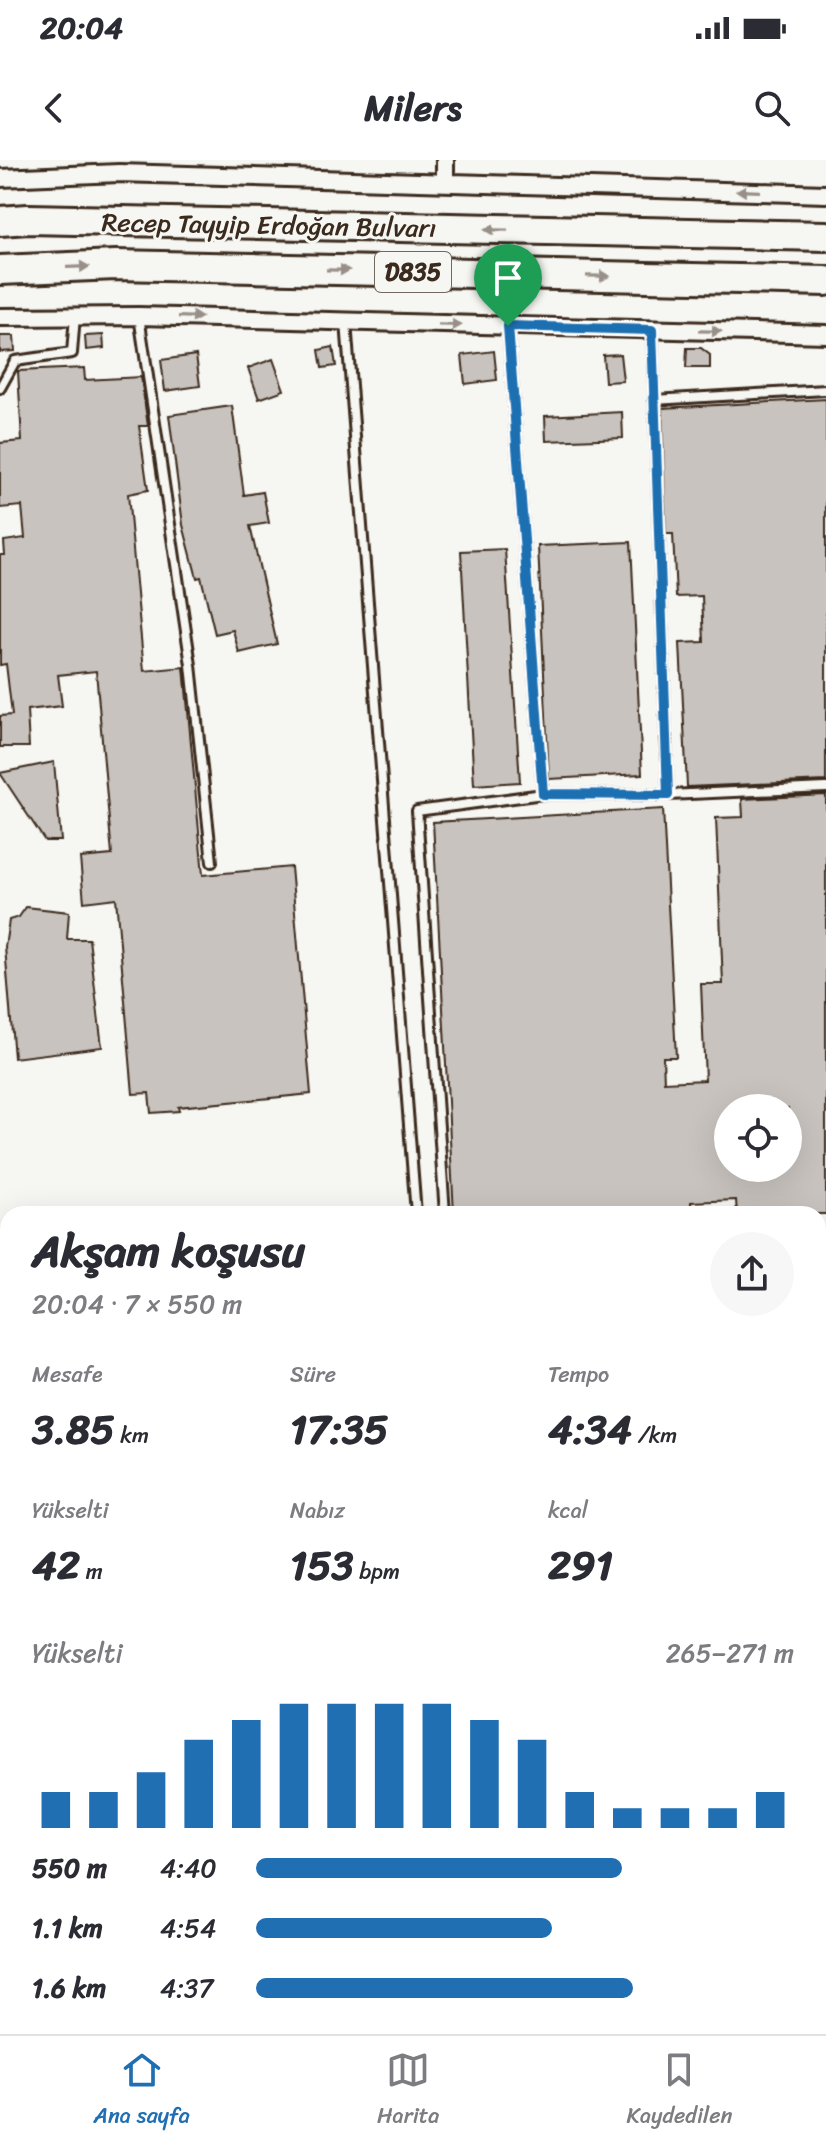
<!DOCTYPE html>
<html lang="tr">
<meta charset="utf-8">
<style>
:root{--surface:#fff;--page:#f7f7f7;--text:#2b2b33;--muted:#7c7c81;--line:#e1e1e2;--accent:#1f6fb2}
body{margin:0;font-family:Sriracha,sans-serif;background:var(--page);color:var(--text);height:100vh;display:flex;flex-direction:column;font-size:30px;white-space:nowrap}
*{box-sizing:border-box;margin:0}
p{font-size:26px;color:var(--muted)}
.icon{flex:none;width:44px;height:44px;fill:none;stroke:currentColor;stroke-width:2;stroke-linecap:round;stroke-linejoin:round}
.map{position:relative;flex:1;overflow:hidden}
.drawer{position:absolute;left:0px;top:1046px;width:826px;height:828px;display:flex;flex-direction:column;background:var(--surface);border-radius:24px 24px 0 0;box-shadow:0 8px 32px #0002}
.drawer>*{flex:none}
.tools{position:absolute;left:714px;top:934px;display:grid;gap:16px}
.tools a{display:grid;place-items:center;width:88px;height:88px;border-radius:50%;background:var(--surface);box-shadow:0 8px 32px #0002;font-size:40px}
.pin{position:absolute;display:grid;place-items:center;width:68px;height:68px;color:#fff;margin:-82px -34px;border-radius:50% 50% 50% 0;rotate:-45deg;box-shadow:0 0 8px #0007}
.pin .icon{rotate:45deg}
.round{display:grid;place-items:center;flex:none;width:84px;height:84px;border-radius:42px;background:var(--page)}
.summary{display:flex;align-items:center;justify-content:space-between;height:136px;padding:0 32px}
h1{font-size:44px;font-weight:700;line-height:60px}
.stats{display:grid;grid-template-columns:repeat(3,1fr);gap:12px;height:136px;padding:8px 32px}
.stats div{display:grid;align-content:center}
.stats b{font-size:40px;font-weight:700}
.stats small{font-size:22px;font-weight:400}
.stats p{font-size:22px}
.chart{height:224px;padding:16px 32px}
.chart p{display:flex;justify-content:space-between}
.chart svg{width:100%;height:144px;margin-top:8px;stroke:var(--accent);stroke-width:6}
ul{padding:0 32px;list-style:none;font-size:26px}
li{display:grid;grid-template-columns:128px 96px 1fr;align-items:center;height:60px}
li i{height:20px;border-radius:10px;background:var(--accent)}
.status{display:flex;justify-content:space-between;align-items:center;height:56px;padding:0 40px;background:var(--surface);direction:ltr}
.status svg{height:22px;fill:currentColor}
header{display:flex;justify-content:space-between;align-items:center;height:104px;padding:0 32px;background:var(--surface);font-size:36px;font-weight:700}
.tabs{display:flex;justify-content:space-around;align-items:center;height:112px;border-top:2px solid var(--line);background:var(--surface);font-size:22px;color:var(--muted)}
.tabs a{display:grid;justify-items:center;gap:4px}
.tabs .current{color:var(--accent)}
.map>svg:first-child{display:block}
.building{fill:#c8c3be;stroke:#3b2a1e;stroke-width:2;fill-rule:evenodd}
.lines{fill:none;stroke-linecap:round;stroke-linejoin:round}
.lane-casing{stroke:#3b2a1e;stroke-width:14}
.street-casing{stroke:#3b2a1e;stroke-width:22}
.highway-casing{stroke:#3b2a1e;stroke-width:34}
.lane{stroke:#f6f6f2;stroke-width:8}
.street{stroke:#f6f6f2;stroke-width:16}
.highway{stroke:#f6f6f2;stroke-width:28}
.oneway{fill:#989088}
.route-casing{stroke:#fff;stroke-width:16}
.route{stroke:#1f6fb2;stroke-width:10}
.labels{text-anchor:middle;stroke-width:6;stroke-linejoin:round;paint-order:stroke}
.shield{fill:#f6f6f2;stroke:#73675e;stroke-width:2}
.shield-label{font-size:24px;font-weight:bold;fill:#3b2a1e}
.street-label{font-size:26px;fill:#3b2a1e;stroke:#f6f6f2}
</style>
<div class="status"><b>20:04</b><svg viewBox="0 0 49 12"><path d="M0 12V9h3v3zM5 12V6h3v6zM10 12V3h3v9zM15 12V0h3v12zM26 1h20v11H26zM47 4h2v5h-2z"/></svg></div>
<header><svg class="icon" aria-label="back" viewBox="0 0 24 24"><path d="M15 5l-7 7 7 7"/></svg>Milers<svg class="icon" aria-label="search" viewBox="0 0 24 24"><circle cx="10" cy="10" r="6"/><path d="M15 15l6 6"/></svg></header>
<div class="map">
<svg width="826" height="1874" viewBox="0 0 826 1874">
<rect width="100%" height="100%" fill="#f6f6f2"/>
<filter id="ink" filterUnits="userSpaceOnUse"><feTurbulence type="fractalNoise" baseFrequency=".0125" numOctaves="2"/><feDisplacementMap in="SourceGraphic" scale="16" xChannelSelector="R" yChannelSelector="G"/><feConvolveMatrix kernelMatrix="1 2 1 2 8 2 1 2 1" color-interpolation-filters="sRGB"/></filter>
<g filter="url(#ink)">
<path class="building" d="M103,175l1,13 -18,2 -1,-14z
M0,176h14l1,15 -15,1z
M333,187l3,19 -14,2 -3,-18z
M687,188h14l9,7v13h-24z
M494,191l3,29 -32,4 -3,-29z
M620,194l3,27 -18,1 -2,-27z
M196,195l4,31 -35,5 -4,-31z
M273,199l11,31 -25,9 -11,-31z
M84,208l1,12 56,-3 7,49h-9l9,64 -20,4 16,177 40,-4 19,208 88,-8 20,227 -133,13 1,4 -28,2 -2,-20 -16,1 -17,-196 -32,4 -4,-44 32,-3 -16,-184 -38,4 4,31 -35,4 2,37h-29v-31l12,-1 -6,-51 -6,1v-110h5l-1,-14 21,-3 -3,-32 -22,2v-65l22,-2 -4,-70z
M826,239v382l-139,6 -7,-144 24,-1 -2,-46 -26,1 -3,-63h-7l-4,-126z
M232,246l12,89 19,-3 6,31 -19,3 27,118 -38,9 -6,-23 -18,4 -14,-57 -4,1 -14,-53 -14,-110z
M622,252l1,26 -77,3 -1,-25z
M631,382l11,232 -93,5 -11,-233z
M505,389l15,233 -46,3 -13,-234z
M54,602l7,79h-16l-45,-68z
M826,635v419h-89l-1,-14 -45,2v12h-237l-21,-392 230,-13 13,248h-13l1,25 41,-2 -4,-96h22l-7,-166 27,-1 -1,-18zM728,948h60v60h-60z
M26,747l43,5 -2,27h22l13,108 -88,11 -9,-111 4,-27 10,-3z"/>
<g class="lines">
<g class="lane-casing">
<path id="lane" d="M139,156l52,349 21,197
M346,162l70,892
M508,166l35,468
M652,170l16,465
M0,228l15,-27 57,-8 3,-37
M654,240l172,-10
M445,1054l-28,-403 126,-17 125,1 158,-7
M818,1193h8"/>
</g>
<g class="street-casing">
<path id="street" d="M0,18l119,-5 707,21
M445,22v-22
M0,157l139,-1 687,18
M818,1220h8
M0,1313l8,-1
M0,1377l7,59
M818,1433l8,-6
M0,1541l8,-1
M0,1647h8
M818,1700l8,-19
M0,1756l8,-1
M0,1841l8,1
M325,1866v8
M137,1874l1,-8
M649,1874l3,-8
M749,1874l3,-8"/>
</g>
<g class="highway-casing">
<path id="highway" d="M0,61l28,-2 798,17
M0,110l116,-5 710,16"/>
</g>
<use href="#lane" class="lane"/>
<use href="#street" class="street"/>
<use href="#highway" class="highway"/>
</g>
<defs><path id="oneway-solid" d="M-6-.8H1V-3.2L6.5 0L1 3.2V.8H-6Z" transform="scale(2)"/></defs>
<g class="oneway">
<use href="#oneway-solid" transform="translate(748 31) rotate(-178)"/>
<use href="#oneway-solid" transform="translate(496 70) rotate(-179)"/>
<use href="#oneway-solid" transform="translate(78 107) rotate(-2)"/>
<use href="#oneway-solid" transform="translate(338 110) rotate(1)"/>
<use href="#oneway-solid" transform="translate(598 116) rotate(1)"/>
<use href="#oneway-solid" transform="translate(190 157) rotate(2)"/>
<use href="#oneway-solid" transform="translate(450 165) rotate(1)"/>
<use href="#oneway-solid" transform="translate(710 171) rotate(1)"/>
</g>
</g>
<g class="lines" filter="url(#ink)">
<g class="route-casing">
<path id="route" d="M508,166l144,4 16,465 -125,-1z"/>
</g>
<use href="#route" class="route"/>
</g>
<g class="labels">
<rect class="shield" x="375" y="92" width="76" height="40" rx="6"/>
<g class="shield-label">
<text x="413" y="120">D835</text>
</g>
<g class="street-label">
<text transform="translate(269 65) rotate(1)" y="9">Recep Tayyip Erdoğan Bulvarı</text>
</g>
</g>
</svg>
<div class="tools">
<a><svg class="icon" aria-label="locate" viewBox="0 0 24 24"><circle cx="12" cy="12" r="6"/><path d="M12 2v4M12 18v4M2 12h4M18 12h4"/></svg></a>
</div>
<div class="pin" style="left:508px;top:166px;background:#1e9e55"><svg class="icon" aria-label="arrive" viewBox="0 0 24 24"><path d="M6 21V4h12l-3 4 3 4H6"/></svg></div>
<section class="drawer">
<div class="summary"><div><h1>Akşam koşusu</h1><p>20:04 · 7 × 550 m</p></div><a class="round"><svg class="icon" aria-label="share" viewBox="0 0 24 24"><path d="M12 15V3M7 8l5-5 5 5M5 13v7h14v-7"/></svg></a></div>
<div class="stats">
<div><p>Mesafe</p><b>3.85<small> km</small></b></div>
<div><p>Süre</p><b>17:35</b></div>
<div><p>Tempo</p><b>4:34<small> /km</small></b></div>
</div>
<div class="stats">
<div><p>Yükselti</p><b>42<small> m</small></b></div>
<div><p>Nabız</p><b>153<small> bpm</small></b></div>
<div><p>kcal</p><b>291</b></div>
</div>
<div class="chart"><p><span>Yükselti</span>265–271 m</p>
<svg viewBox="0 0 160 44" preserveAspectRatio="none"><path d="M5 44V33M15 44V33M25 44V27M35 44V17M45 44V11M55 44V6M65 44V6M75 44V6M85 44V6M95 44V11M105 44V17M115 44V33M125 44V38M135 44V38M145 44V38M155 44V33"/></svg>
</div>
<ul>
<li><b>550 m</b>4:40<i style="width:68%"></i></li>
<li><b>1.1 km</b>4:54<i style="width:55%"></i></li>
<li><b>1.6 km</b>4:37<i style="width:70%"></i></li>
</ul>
</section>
</div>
<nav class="tabs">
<a class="current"><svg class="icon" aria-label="home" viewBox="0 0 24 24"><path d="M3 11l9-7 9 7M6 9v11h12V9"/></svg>Ana sayfa</a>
<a><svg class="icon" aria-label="map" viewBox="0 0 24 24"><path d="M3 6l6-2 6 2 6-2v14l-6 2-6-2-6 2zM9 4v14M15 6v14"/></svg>Harita</a>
<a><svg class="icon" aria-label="saved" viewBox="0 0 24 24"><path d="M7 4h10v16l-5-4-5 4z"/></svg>Kaydedilen</a>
</nav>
